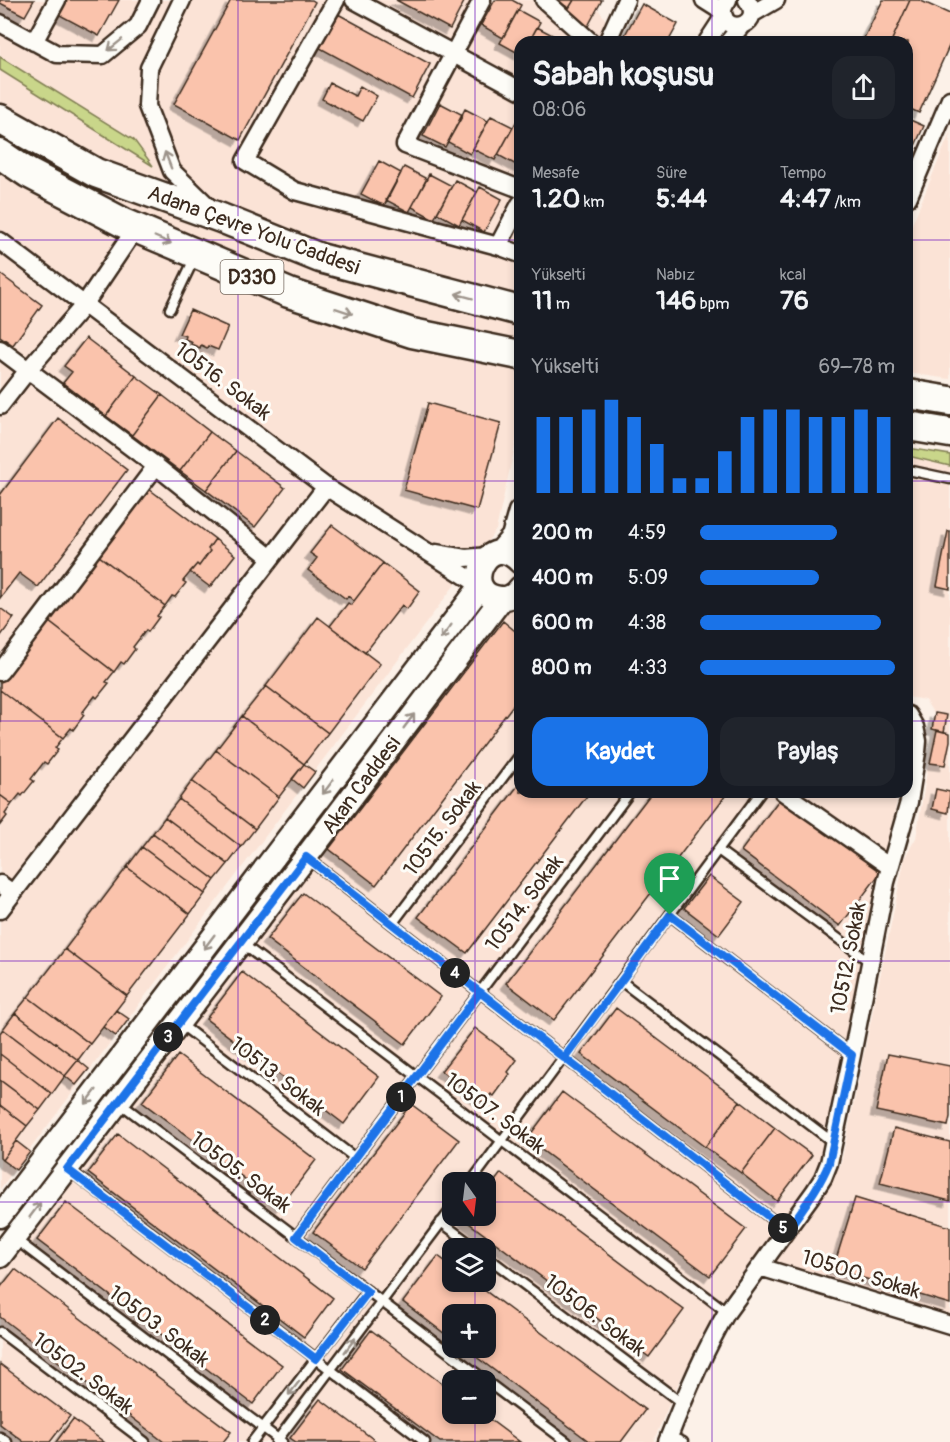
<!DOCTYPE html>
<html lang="tr">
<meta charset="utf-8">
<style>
:root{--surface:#171b24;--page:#20242c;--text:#f1f3f6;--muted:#9ea1a6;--accent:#1a73e8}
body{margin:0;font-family:Pangolin,sans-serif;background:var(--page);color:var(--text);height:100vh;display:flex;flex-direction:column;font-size:22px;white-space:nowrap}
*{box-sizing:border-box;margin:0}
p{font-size:20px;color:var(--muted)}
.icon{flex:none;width:33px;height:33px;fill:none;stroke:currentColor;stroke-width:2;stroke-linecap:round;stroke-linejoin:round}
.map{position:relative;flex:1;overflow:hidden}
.details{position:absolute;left:514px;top:36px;width:399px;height:762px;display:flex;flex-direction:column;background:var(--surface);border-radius:18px;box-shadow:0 3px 9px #0003}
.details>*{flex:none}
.needle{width:39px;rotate:166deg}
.buttons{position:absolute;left:442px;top:1172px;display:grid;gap:12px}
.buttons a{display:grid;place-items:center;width:54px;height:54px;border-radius:12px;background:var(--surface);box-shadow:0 3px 9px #0003;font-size:30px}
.pin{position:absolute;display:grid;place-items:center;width:51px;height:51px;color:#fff;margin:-62px -26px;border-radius:50% 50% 50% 0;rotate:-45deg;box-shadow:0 0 6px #0007}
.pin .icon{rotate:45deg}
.km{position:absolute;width:30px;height:30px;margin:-15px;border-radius:50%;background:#222;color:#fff;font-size:16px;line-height:30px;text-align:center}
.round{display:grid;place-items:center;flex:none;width:63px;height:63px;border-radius:18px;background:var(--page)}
.summary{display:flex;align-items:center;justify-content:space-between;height:102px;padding:0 18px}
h1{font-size:33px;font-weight:800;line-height:45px}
.stats{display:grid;grid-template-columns:repeat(3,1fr);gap:9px;height:102px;padding:6px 18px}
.stats div{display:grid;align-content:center}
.stats b{font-size:26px;font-weight:800}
.stats small{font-size:16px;font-weight:400}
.stats p{font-size:16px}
.chart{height:168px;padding:12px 18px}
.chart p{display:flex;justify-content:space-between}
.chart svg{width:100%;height:108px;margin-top:6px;stroke:var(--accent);stroke-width:6}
.action{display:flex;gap:12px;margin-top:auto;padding:12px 18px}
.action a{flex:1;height:69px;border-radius:18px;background:var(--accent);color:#fff;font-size:24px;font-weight:800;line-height:69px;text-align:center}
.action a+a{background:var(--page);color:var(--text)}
ul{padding:0 18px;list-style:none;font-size:20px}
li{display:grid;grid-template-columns:96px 72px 1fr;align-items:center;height:45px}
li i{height:15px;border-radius:8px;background:var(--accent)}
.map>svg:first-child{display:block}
.built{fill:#fbe3d6;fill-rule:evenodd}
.green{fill:#c9d68a;stroke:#828054;stroke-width:1.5}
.building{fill:#fac3ac;stroke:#3b2a1e;stroke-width:1.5;filter:url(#shadow)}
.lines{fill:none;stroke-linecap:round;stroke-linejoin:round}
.lane-casing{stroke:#3b2a1e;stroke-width:13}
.street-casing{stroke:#3b2a1e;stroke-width:21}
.secondary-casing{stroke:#3b2a1e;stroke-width:27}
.highway-casing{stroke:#3b2a1e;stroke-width:33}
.lane{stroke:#fdfcf7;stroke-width:8}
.street{stroke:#fdfcf7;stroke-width:16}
.secondary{stroke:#fdfcf7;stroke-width:22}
.highway{stroke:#fdfcf7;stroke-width:28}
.oneway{stroke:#9c938a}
.route-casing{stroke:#fff;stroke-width:12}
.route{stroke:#1a73e8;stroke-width:8}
.grid{fill:none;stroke:#7b2cbf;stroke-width:1.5;stroke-opacity:0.55}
.labels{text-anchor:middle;stroke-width:6;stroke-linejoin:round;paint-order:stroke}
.shield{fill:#fdfcf7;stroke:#75695f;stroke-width:1.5}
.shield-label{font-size:20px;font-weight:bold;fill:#3b2a1e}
.street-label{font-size:21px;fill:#3b2a1e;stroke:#fdfcf7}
</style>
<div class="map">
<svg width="950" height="1442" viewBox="0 0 950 1442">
<defs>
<filter id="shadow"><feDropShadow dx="-5.5" dy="5.5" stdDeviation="0" flood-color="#0004"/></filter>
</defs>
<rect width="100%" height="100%" fill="#fcf1e8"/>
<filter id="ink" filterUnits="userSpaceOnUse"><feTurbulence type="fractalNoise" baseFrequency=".0167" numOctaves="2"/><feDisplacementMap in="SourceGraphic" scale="12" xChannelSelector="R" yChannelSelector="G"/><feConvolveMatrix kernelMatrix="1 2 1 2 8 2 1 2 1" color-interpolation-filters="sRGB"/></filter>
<g filter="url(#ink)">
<path class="built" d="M0,0h592l29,42h-101v382l-24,106 -496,659z
M950,133v246l-42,-6v-139z
M908,456l42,10v851l-177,-53 68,-100 64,-307 11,-19 20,-121 -11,-17 -17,-3z
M515,607l5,3v182h379l-17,76 -57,291 -94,133 -53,92 -25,58h-653v-173l502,-661zM453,1182h33v33h-33zM453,1248h33v33h-33zM453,1314h33v33h-33zM453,1380h33v33h-33z"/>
<path class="green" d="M0,57l134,83 19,26 -153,-96z
M908,448l42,7v11l-42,-10z"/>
<path class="building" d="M0,0h34l-9,16 -25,-13z
M63,0h56l-20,36 -43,-23z
M231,0h81l3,2 -75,138 -66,-36z
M396,0h69l-15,29z
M495,0h17l9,5 -18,33 -22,-13z
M554,0h20l-5,8z
M574,0h28l-14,26 -22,-13z
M883,0h27l-19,42h-29z
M910,0h9l31,14v30l-31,69 -11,-5v-66h-17z
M642,4l36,20 -10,18h-47z
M518,10l22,12 -11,20h-9v12l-20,-11z
M338,14l92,50 -18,34 -92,-50z
M537,27l23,12 -2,3h-29z
M330,83l25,13 5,-10 17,10 -14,25 -41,-22z
M440,103l23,12 -18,32 -22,-11z
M465,109l23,12 -18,33 -22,-12z
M491,116l22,11 -18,33 -22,-11z
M908,119l16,7 -16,35z
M516,122l4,3v42l-22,-12z
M379,161l22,12 -17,33 -23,-12z
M404,167l23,12 -18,33 -23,-12z
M429,174l23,12 -18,33 -22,-12z
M455,180l22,12 -18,33 -22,-12z
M480,187l22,12 -18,33 -22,-12z
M0,274l42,31 -29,40 -13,-9z
M190,310l38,17 -10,23 -10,-4 -1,2 -6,-3 -1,3 -9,-4 1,-2 -7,-3 1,-3 -7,-2z
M86,338l50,38 -30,40 -43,-33 9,-11 -8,-6z
M136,376l26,19 -30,40 -26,-19z
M162,395l48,37 -30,39 -48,-36z
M428,403l73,20 -24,87 -73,-20z
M58,418l69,52 -89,117 -19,-14 -19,25v-103z
M210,432l26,19 -30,39 -26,-19z
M236,451l49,37 -30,39 -49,-37z
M145,486l70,53 -7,10 2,2 -11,15 -2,-2 -14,17 3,2 -11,14 -3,-1 -7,10 -71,-54z
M332,525l51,38 -29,38 -6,-5 -2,3 -38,-29 9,-12 -7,-5z
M948,531h2v58l-13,-3z
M215,539l20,16 -25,32 -20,-15 7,-8 2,2 11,-15 -2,-2z
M94,552l71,54 -8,10 2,1 -11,15 -2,-2 -13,17 2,2 -11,15 -3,-2 -7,10 -70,-54z
M383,563l37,28 -13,18 -5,-4 -37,48 -35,-27 18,-23 3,2z
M0,608l14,10 -14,19z
M318,617l62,47 -52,69 -62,-47z
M44,618l70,54 -8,10 3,1 -12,15 -2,-2 -13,17 2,2 -11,15 -2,-2 -8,10 -63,-48v-15z
M503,621l17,14v61l-144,189 -47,-36z
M266,686l62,47 -24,31 -62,-48z
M0,690l63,48 -8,10 3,2 -11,14 -3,-2 -13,17 3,2 -12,15 -2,-2 -8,10 -12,-9z
M935,713l12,2 -3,17 -12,-3z
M242,716l62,48 -25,33 -63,-47z
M937,730l13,3v8l-5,24 -15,-2z
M216,750l63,47 -24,32 -63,-48z
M304,764l11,8 -12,16 -11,-9z
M192,781l63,48 -14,18 -62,-48z
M520,783v9h70l-123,161 -49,-36z
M936,789l14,3 -2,21 -16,-4z
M652,792h70l4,3 -172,225 -48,-37z
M0,795l12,9 -7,10 2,2 -7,9z
M781,797l100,75 -41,54 -99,-75z
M179,799l62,48 -13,17 -63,-47z
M165,817l63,47 -13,16 -62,-47z
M153,833l62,47 -10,14 -63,-47z
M142,847l63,47 -15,20 -63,-47z
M127,867l63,47 -63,82 -62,-47z
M709,876l35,26 -25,33 -35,-27z
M303,893l138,104 -36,47 -138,-105z
M65,949l62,47 -37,48 -62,-47z
M242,972l137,105 -35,47 -138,-105z
M28,997l62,47 -12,16 -63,-47z
M616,1008l124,93 -35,46 -124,-93z
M116,1010l13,9 -13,17 -13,-9z
M15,1013l63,47 -13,16 -62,-47z
M475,1028l42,32 -9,12 2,2 -16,22 -3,-2 -7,9 -43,-32z
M3,1029l62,47 -13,18 -52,-40v-21z
M0,1054l52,40 -12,16 -40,-30z
M888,1054l62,12v51l-2,9 -72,-15z
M178,1055l138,105 -35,46 -139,-104z
M78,1060l11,9 -13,16 -11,-9z
M0,1080l40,30 -13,16 -27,-21z
M562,1092l184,137 -36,47 -183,-137z
M740,1101l35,27 -34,45 -36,-26z
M411,1104l48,36 -97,128 -49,-36z
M0,1105l27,21 -25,34 -2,-2z
M775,1128l37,27 -35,46 -36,-28z
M894,1128l56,14v59l-70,-18z
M118,1134l215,164 -29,39 -216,-164z
M16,1141l14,11 -14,18 -14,-10z
M501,1173l183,137 -35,47 -184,-137 4,-5h17v-22z
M855,1198l95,29v77l-117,-35z
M66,1202l216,163 -29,39 -216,-164z
M438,1256l15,11v14h19l173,129 -24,32h-31l-127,-95h23v-33h-33v26l-50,-38z
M15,1269l216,163 -8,10h-59l-164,-125v-29z
M371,1330l82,62v21h28l39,29h-80l-98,-73z
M0,1364l70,52 -20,26h-26l-24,-18z
M320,1399l57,43h-81l-6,-4z
M73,1419l31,23h-48z"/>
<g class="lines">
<g class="lane-casing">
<path id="lane" d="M170,309l25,-52
M908,470l42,9
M718,850l152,112
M306,857l481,374
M670,915l182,140
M392,924l128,-169
M240,942l487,370
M621,981l213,162
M179,1023l176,135
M120,1103l365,277
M68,1169l357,273
M471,1182l290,-390
M441,1222l35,26
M296,1237l334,-445
M15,1239l267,203
M486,1256l197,148
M0,1332l145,110
M486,1381l81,61
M669,1436l14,6
M0,1437l7,5
M252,1442l116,-151
M276,1442l177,-235"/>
</g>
<g class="street-casing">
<path id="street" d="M182,0l-33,68 -2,38 25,65 39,38
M336,0l-91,161 50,30 203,55
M354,0l166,90
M482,0l-77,145 115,44
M544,0l47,42
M704,0l19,12
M728,0c-3,4 -6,8 -5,14 5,23 42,9 24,-14
M752,14l24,-14
M0,23l57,31 46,1 35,-29 13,-26
M34,42l23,-42
M607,42l19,-42
M707,42l17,-26
M728,42l14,-17
M908,198l42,-99
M520,204l-22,42 22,8
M0,241l326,246 155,99
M0,349l156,117 115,92
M0,406l28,-36 56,-65 52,-77
M436,553l29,5 24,-2
M0,672l156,-206
M783,792l107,75
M0,884l13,9
M0,910l326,-423
M760,1267l190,58
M667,1442c17,-44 36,-89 60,-130l87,-120 9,-14 6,-15 23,-108 34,-173 23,-80 8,-50 1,-11 -3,-14 -7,-12"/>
</g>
<g class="secondary-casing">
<path id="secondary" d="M500,552l13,-15 7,-25
M520,562c-32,-35 -62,32 -20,36 8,1 15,-3 20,-10
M0,1216l481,-630
M0,1256l306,-399 196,-259"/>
</g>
<g class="highway-casing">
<path id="highway" d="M0,119l96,54 125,45 99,40 200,53
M0,154l28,19 96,50 165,70 123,40 108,22
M908,394l42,7
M908,426l42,7"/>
</g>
<use href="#lane" class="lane"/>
<use href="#street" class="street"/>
<use href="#secondary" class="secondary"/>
<use href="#highway" class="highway"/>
</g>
<defs><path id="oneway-shaft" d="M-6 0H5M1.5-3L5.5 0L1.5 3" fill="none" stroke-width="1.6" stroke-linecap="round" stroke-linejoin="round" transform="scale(1.5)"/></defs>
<g class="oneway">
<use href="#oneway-shaft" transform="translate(115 45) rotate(141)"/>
<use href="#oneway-shaft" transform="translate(168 160) rotate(-111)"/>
<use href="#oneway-shaft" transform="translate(163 240) rotate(23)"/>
<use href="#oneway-shaft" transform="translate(464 296) rotate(-165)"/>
<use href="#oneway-shaft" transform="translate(344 311) rotate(18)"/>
<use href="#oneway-shaft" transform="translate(446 632) rotate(127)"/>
<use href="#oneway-shaft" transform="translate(409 721) rotate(-53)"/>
<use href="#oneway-shaft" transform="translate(328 787) rotate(127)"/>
<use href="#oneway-shaft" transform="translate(209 942) rotate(127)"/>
<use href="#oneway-shaft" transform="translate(91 1097) rotate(127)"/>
<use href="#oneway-shaft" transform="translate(35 1210) rotate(-53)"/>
<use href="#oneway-shaft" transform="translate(350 1345) rotate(-53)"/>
<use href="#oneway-shaft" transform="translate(294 1388) rotate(128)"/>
</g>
</g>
<g class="lines" filter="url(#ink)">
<g class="route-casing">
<path id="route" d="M670,915l-106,143 -84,-66 -184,245 72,55 -52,67 -249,-190 239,-312c161,125 320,249 481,374 15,-22 32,-43 42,-68l23,-108 -182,-140"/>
</g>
<use href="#route" class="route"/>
</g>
<path class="grid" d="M238,0v1442M475,0v1182M712,0v42M0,240h520M908,240h42M0,481h520M908,481h42M0,721h520M908,721h42M712,792v650M0,961h950M0,1202h453M486,1202h464M475,1215v33M475,1281v33M475,1347v33M475,1413v29"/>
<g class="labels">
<rect class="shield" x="220.5" y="260" width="63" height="34" rx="4.5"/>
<g class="shield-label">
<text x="252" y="284">D330</text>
</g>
<g class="street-label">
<text transform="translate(254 230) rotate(20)" y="7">Adana Çevre Yolu Caddesi</text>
<text transform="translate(223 381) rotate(37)" y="7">10516. Sokak</text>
<text transform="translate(361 785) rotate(-53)" y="7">Akan Caddesi</text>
<text transform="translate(442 828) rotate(-53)" y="7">10515. Sokak</text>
<text transform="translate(524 903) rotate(-53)" y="7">10514. Sokak</text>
<text transform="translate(848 958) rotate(-79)" y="7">10512. Sokak</text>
<text transform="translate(278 1076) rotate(38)" y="7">10513. Sokak</text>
<text transform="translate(495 1113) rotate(37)" y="7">10507. Sokak</text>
<text transform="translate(241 1172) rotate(37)" y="7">10505. Sokak</text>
<text transform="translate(861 1274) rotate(17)" y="7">10500. Sokak</text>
<text transform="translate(595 1315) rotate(37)" y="7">10506. Sokak</text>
<text transform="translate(159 1326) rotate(37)" y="7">10503. Sokak</text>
<text transform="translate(83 1373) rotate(37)" y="7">10502. Sokak</text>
</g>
</g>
</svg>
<div class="buttons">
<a><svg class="needle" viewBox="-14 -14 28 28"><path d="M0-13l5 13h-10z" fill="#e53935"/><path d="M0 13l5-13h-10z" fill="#9ea1a6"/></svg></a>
<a><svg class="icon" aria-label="layers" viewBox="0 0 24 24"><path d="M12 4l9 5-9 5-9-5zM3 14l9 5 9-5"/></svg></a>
<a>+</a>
<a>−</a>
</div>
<div class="pin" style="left:670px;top:915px;background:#1e9e55"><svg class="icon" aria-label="arrive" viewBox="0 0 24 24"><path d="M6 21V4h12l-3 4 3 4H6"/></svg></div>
<b class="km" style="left:401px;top:1097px">1</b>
<b class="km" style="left:265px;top:1320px">2</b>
<b class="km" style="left:168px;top:1037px">3</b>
<b class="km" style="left:455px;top:973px">4</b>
<b class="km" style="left:783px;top:1228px">5</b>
<section class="details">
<div class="summary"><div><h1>Sabah koşusu</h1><p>08:06</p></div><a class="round"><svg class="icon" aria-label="share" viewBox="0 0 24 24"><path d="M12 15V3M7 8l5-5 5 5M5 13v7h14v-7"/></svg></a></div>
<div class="stats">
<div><p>Mesafe</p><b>1.20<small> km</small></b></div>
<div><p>Süre</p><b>5:44</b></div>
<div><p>Tempo</p><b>4:47<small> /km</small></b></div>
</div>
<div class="stats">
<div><p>Yükselti</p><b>11<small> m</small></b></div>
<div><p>Nabız</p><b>146<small> bpm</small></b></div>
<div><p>kcal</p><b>76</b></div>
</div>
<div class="chart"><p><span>Yükselti</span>69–78 m</p>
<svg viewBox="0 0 160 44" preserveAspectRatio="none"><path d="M5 44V13M15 44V13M25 44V10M35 44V6M45 44V13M55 44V24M65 44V38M75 44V38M85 44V27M95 44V13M105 44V10M115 44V10M125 44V13M135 44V13M145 44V10M155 44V13"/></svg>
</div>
<ul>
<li><b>200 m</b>4:59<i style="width:70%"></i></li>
<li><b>400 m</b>5:09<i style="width:61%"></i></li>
<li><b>600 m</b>4:38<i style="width:93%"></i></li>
<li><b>800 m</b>4:33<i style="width:100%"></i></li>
</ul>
<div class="action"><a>Kaydet</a><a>Paylaş</a></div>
</section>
</div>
